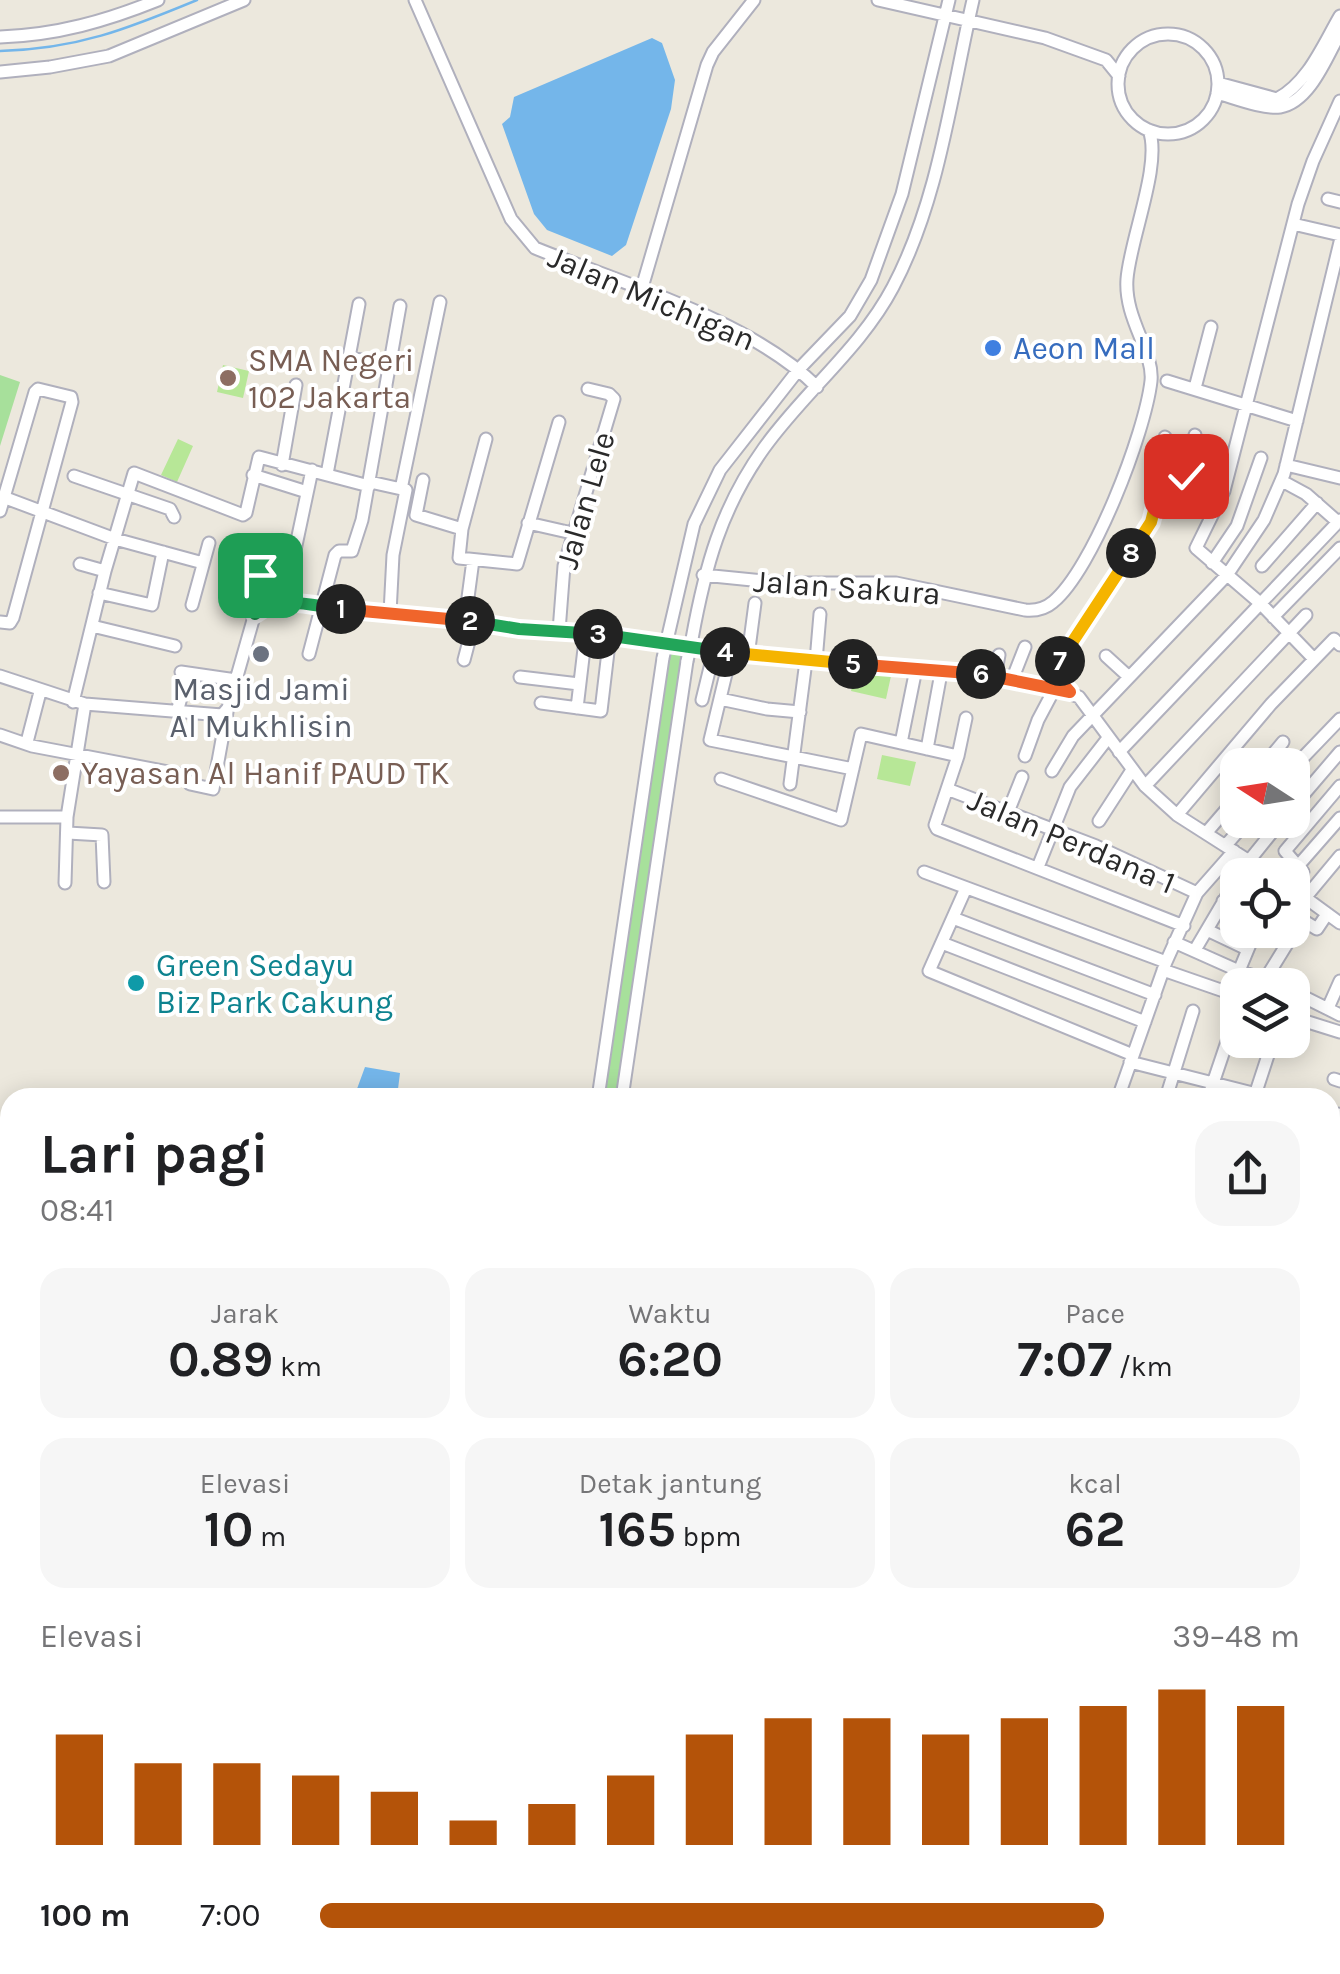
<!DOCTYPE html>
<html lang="id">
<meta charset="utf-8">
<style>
:root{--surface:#fff;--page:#f6f6f6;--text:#202124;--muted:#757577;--accent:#b45309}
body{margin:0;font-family:Karla,sans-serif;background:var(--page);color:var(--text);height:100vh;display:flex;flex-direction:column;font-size:38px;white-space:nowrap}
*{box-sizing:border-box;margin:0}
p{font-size:32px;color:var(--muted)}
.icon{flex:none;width:55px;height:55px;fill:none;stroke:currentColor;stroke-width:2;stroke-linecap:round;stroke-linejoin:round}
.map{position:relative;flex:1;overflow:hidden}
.details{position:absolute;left:0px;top:1088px;width:1340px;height:888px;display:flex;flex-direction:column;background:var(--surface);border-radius:30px 30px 0 0;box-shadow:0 5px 25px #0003}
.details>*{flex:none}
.needle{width:65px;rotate:282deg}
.buttons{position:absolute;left:1220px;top:748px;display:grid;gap:20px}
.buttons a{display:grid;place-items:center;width:90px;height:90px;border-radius:20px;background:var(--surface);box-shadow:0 5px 25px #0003;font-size:50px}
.pin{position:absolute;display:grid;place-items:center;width:85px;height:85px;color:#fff;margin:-42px;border-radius:20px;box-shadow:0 5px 15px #0006}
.km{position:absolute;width:50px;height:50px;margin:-25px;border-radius:50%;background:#222;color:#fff;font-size:28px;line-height:50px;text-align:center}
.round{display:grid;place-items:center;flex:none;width:105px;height:105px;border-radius:30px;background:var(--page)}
.headline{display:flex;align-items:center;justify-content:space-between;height:170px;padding:0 40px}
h1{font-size:55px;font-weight:700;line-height:75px}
.metrics{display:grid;grid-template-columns:repeat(3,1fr);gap:15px;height:170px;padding:10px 40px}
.metrics div{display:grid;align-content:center;border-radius:25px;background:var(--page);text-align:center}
.metrics b{font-size:50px;font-weight:700}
.metrics small{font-size:28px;font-weight:400}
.metrics p{font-size:28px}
.chart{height:280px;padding:20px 40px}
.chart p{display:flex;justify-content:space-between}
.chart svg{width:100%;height:180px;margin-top:10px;stroke:var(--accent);stroke-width:6}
ul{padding:0 40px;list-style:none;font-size:32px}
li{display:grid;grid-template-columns:160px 120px 1fr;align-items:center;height:75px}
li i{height:25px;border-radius:12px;background:var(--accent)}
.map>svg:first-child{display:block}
.green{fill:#a7e09b}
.pitch{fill:#b7e797}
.water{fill:#74b6ea}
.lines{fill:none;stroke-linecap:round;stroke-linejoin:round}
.stream{stroke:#74b6ea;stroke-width:2.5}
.minor-casing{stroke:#b0b0bd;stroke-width:15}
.highway-casing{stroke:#c8c8c8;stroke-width:21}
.minor{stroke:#fff;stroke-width:11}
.highway{stroke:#f8bb5c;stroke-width:18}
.minor-bridge-casing{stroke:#b0b0bd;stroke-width:15;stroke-linecap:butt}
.minor-bridge{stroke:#fff;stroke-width:11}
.split-1-casing{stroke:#fff;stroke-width:20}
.split-2-casing{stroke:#fff;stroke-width:20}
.split-3-casing{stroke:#fff;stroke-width:20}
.split-4-casing{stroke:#fff;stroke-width:20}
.split-5-casing{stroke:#fff;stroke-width:20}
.split-6-casing{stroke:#fff;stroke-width:20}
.split-7-casing{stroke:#fff;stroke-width:20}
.split-8-casing{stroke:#fff;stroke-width:20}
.split-9-casing{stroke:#fff;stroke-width:20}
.split-1{stroke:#22a559;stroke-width:12}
.split-2{stroke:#f0652b;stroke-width:12}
.split-3{stroke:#22a559;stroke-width:12}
.split-4{stroke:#22a559;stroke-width:12}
.split-5{stroke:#f5b400;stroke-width:12}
.split-6{stroke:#f0652b;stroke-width:12}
.split-7{stroke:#f0652b;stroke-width:12}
.split-8{stroke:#f5b400;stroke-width:12}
.split-9{stroke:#f5b400;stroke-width:12}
.shop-dot{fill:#3f7fe0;stroke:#fff;stroke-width:4}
.education-dot{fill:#8d6e63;stroke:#fff;stroke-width:4}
.worship-dot{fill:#6b7280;stroke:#fff;stroke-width:4}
.culture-dot{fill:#0f9aa8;stroke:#fff;stroke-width:4}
.labels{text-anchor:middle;stroke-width:8;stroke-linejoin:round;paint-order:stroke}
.street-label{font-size:32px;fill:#2a2a2a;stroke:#fff}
.shop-label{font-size:32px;fill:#366cbe;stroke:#fff;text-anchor:start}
.education-label{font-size:32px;fill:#785e54;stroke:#fff;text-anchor:start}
.worship-label{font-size:32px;fill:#5b616d;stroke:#fff}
.culture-label{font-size:32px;fill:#0d838f;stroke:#fff;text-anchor:start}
</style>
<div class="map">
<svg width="1340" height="1974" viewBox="0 0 1340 1974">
<rect width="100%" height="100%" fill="#ece8dd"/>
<path class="green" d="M0,375l20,7 -20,64z
M666,647l24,3 -68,447 -25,1z"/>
<path class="pitch" d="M223,365l26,6 -6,27 -26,-6z
M178,439l15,7 -16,36 -16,-7z
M856,669l35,7 -5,23 -35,-8z
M882,755l34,7 -6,24 -33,-7z"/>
<path class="water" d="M652,38l10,5 13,37 -4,29 -45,136 -14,11 -65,-26 -13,-16 -32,-90 8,-7 4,-20z
M365,1067l35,6 -3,24h-43z"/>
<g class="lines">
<path class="stream" d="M0,51c77,-2 127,-22 197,-51"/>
<g class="minor-casing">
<path id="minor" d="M415,0l96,219 24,29c88,36 215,72 282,139
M878,0l167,38 61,22 13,16
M1118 84a50 50 0 1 1 100 0a50 50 0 1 1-100 0Z
M0,37c57,-2 106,-16 158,-37
M0,72l50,-5 59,-11 135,-56
M1218,83l59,16c31,-16 46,-54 63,-83
M1217,93c18,5 45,16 63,14 30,-5 47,-51 60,-74
M1328,199l12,3
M1293,224l47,11
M641,291l66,-226 6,-13 41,-52
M349,358l41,7
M1167,381l130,40
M1195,388l16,-61
M282,465l14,-80
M1286,465l54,13
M1164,472l21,5 10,-42
M327,474l32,-170
M253,475l54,17
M74,476l96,33 4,8
M423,480l-7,35 46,14 -3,29 58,6 42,-142
M1282,481l24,13 32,28
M370,482l36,8
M401,489l39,-187
M3,497l112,42 88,24
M0,511l35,-119 3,-3 33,8 1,5 -59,216 -3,5 -10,-1
M528,523l44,10
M462,529l24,-90
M1212,563l25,-37 24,-68
M80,564l25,7
M1262,566l55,-63
M237,569l23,6 -5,38
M703,575l80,8h113l129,27c11,1 20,-1 28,-8 40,-33 92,-169 98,-221 3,-30 -27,-62 -24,-102 3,-40 35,-115 22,-149
M99,593l53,12 11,-53
M284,602l28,-132
M192,605l17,-62
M390,613l3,-58 13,-65
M1273,617l67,-69
M465,620l8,-60
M92,626l83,20
M559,631l5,-65 50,-167 -5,-5 -21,-5
M668,636l26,-112 26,-54 79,-101 51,-53 21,-36 31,-86 47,-194
M692,639c13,-72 29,-131 72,-191 40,-56 97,-100 129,-161 46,-87 58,-192 80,-287
M731,653l-21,87 143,29
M309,654l26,-99 4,-4h13l10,-31 38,-214
M748,656l7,-53
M1106,656l23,21
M1314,659l-54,-56 -64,-55 28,-57 74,-287 15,-43 27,-60
M464,660l10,-38
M816,661l4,-47
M181,672l55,8
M0,676l85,28 137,11 6,-7 27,-95 9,-6 34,-5 22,5 124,10 75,12 67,3 162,24 229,18 78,14 24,9 66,89 32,29 94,60
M520,677l59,7
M995,677l4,-22
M1012,680l13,-33
M1070,692l-15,-23 91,-138 18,-59 -6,-5 7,-30
M720,699l47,10 33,3
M702,700l12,-49
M73,702l32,-131 29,-98 109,42 3,-2 13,-56 110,29
M541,703l60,8 9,-76
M577,708l9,-76
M177,712l11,-39
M0,735l32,11 152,29 6,9 23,5 14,-77
M27,742l13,-50
M901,743l15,-74
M927,749l14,-76
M1119,752l221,-232
M958,756l8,-38
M1025,756l13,-36 17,-32
M1264,765l19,-23
M1292,769l48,-50
M1052,771l21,-35 154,-161 37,-55 20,-46 56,-232
M721,779l120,41 20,-86 97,22 -23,69 2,4 247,97
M790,784l16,-123
M1145,786l161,-171
M947,789l149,57 101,47
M1292,808l48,-56
M1008,812l14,-35
M1177,815l94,-111 63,-65 6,6
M0,817h67
M1099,821l33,-51
M1207,832l31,-36
M68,833l34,2 2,47
M1226,845l22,-25
M1298,866l42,-48
M1038,867l32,-80 38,-49
M1244,867l38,-47
M924,872l242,90
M65,883l2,-66 18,-113
M1292,883l11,-11 -18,-21 55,-65
M966,888l-37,83 204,84
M1292,888l48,35
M1305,898l35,-42
M1223,901l15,8
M953,918l202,77
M1207,930l40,19
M1174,942l65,29 41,14
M942,943l203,79
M1195,950l43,-73
M1163,970l75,26
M1239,971l17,-41
M1266,978l32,-52 6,-5 13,8 10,-15
M1292,991l48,24
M1328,1008l12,-27
M1292,1017l48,15
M1130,1062l142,36
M1334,1079l6,2
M598,1098l65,-440
M622,1098l65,-437
M1118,1098l48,-136 31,-69 37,-42
M1166,1098l27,-87
M1208,1098l27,-80
M1254,1098l19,-58
M1330,1135l8,-21
M1330,1228l10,4
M1330,1255l10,4
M1330,1269l10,4
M1330,1550l10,-19
M451,1974l1,-9"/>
</g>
<g class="highway-casing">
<path id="highway" d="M0,1576h10
M0,1609h10
M0,1626l10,1
M0,1650l10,1
M1330,1734l10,3
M1330,1757l10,2
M1330,1777l10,2
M1330,1797l10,1
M1330,1819l10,3"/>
</g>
<use href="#minor" class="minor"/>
<use href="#highway" class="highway"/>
<g class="minor-bridge-casing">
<path id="minor-bridge" d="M663,658l5,-22
M687,661l5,-22"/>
</g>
<use href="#minor-bridge" class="minor-bridge"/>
</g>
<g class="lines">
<g class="split-1-casing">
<path id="split-1" d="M260,575l-5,39c26,-20 57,-8 86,-5"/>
</g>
<g class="split-2-casing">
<path id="split-2" d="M341,609l129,12"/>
</g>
<g class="split-3-casing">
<path id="split-3" d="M470,621l49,8 79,5"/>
</g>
<g class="split-4-casing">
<path id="split-4" d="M598,634l127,18"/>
</g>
<g class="split-5-casing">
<path id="split-5" d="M725,652l128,12"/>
</g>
<g class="split-6-casing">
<path id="split-6" d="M853,664l128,10"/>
</g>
<g class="split-7-casing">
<path id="split-7" d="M981,674l89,18 -16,-18 6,-13"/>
</g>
<g class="split-8-casing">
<path id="split-8" d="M1060,661l71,-108"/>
</g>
<g class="split-9-casing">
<path id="split-9" d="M1131,553l20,-31 13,-50 22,4"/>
</g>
<use href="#split-1" class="split-1"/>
<use href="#split-2" class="split-2"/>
<use href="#split-3" class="split-3"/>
<use href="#split-4" class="split-4"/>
<use href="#split-5" class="split-5"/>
<use href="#split-6" class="split-6"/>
<use href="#split-7" class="split-7"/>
<use href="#split-8" class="split-8"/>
<use href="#split-9" class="split-9"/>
</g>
<circle class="shop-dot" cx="993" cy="348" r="10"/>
<g class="education-dot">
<circle cx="228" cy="378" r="10"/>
<circle cx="61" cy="773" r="10"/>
</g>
<circle class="worship-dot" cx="261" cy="654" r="10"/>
<circle class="culture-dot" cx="136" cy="983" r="10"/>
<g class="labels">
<g class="street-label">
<text transform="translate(652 298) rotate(23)" y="11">Jalan Michigan</text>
<text transform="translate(585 500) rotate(-74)" y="11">Jalan Lele</text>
<text transform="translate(847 587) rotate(4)" y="11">Jalan Sakura</text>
<text transform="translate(1072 841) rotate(23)" y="11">Jalan Perdana 1</text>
</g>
<g class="shop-label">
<text x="1013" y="359">Aeon Mall</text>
</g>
<g class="education-label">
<text x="248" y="371">SMA Negeri<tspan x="248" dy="37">102 Jakarta</tspan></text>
<text x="81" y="784">Yayasan Al Hanif PAUD TK</text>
</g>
<g class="worship-label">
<text x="261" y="700">Masjid Jami<tspan x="261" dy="37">Al Mukhlisin</tspan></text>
</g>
<g class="culture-label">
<text x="156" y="976">Green Sedayu<tspan x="156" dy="37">Biz Park Cakung</tspan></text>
</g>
</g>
</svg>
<div class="buttons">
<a><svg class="needle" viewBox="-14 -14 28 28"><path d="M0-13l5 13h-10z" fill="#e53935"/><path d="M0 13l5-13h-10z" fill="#757577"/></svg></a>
<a><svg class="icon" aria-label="locate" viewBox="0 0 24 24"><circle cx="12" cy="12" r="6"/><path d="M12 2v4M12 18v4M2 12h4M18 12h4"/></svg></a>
<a><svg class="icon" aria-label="layers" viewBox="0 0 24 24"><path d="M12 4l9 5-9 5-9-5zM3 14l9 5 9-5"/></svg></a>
</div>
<div class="pin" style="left:260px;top:575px;background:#1e9e55"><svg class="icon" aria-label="arrive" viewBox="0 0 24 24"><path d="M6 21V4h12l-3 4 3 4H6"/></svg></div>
<div class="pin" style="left:1186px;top:476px;background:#d93025"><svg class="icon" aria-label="check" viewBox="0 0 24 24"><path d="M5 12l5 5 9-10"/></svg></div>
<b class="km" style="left:341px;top:609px">1</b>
<b class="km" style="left:470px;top:621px">2</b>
<b class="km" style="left:598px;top:634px">3</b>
<b class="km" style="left:725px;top:652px">4</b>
<b class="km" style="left:853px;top:664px">5</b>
<b class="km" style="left:981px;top:674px">6</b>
<b class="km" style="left:1060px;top:661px">7</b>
<b class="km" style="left:1131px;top:553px">8</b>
<section class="details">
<div class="headline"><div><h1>Lari pagi</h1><p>08:41</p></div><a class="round"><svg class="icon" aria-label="share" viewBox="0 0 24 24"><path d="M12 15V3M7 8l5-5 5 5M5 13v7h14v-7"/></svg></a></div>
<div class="metrics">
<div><p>Jarak</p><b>0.89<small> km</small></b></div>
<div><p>Waktu</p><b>6:20</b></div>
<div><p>Pace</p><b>7:07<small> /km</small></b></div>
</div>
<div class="metrics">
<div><p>Elevasi</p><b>10<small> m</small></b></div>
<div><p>Detak jantung</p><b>165<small> bpm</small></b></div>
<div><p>kcal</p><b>62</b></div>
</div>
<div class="chart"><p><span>Elevasi</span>39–48 m</p>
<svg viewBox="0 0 160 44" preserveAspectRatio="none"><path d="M5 44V17M15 44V24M25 44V24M35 44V27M45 44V31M55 44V38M65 44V34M75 44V27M85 44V17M95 44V13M105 44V13M115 44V17M125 44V13M135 44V10M145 44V6M155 44V10"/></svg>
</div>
<ul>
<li><b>100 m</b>7:00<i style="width:80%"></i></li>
</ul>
</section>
</div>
